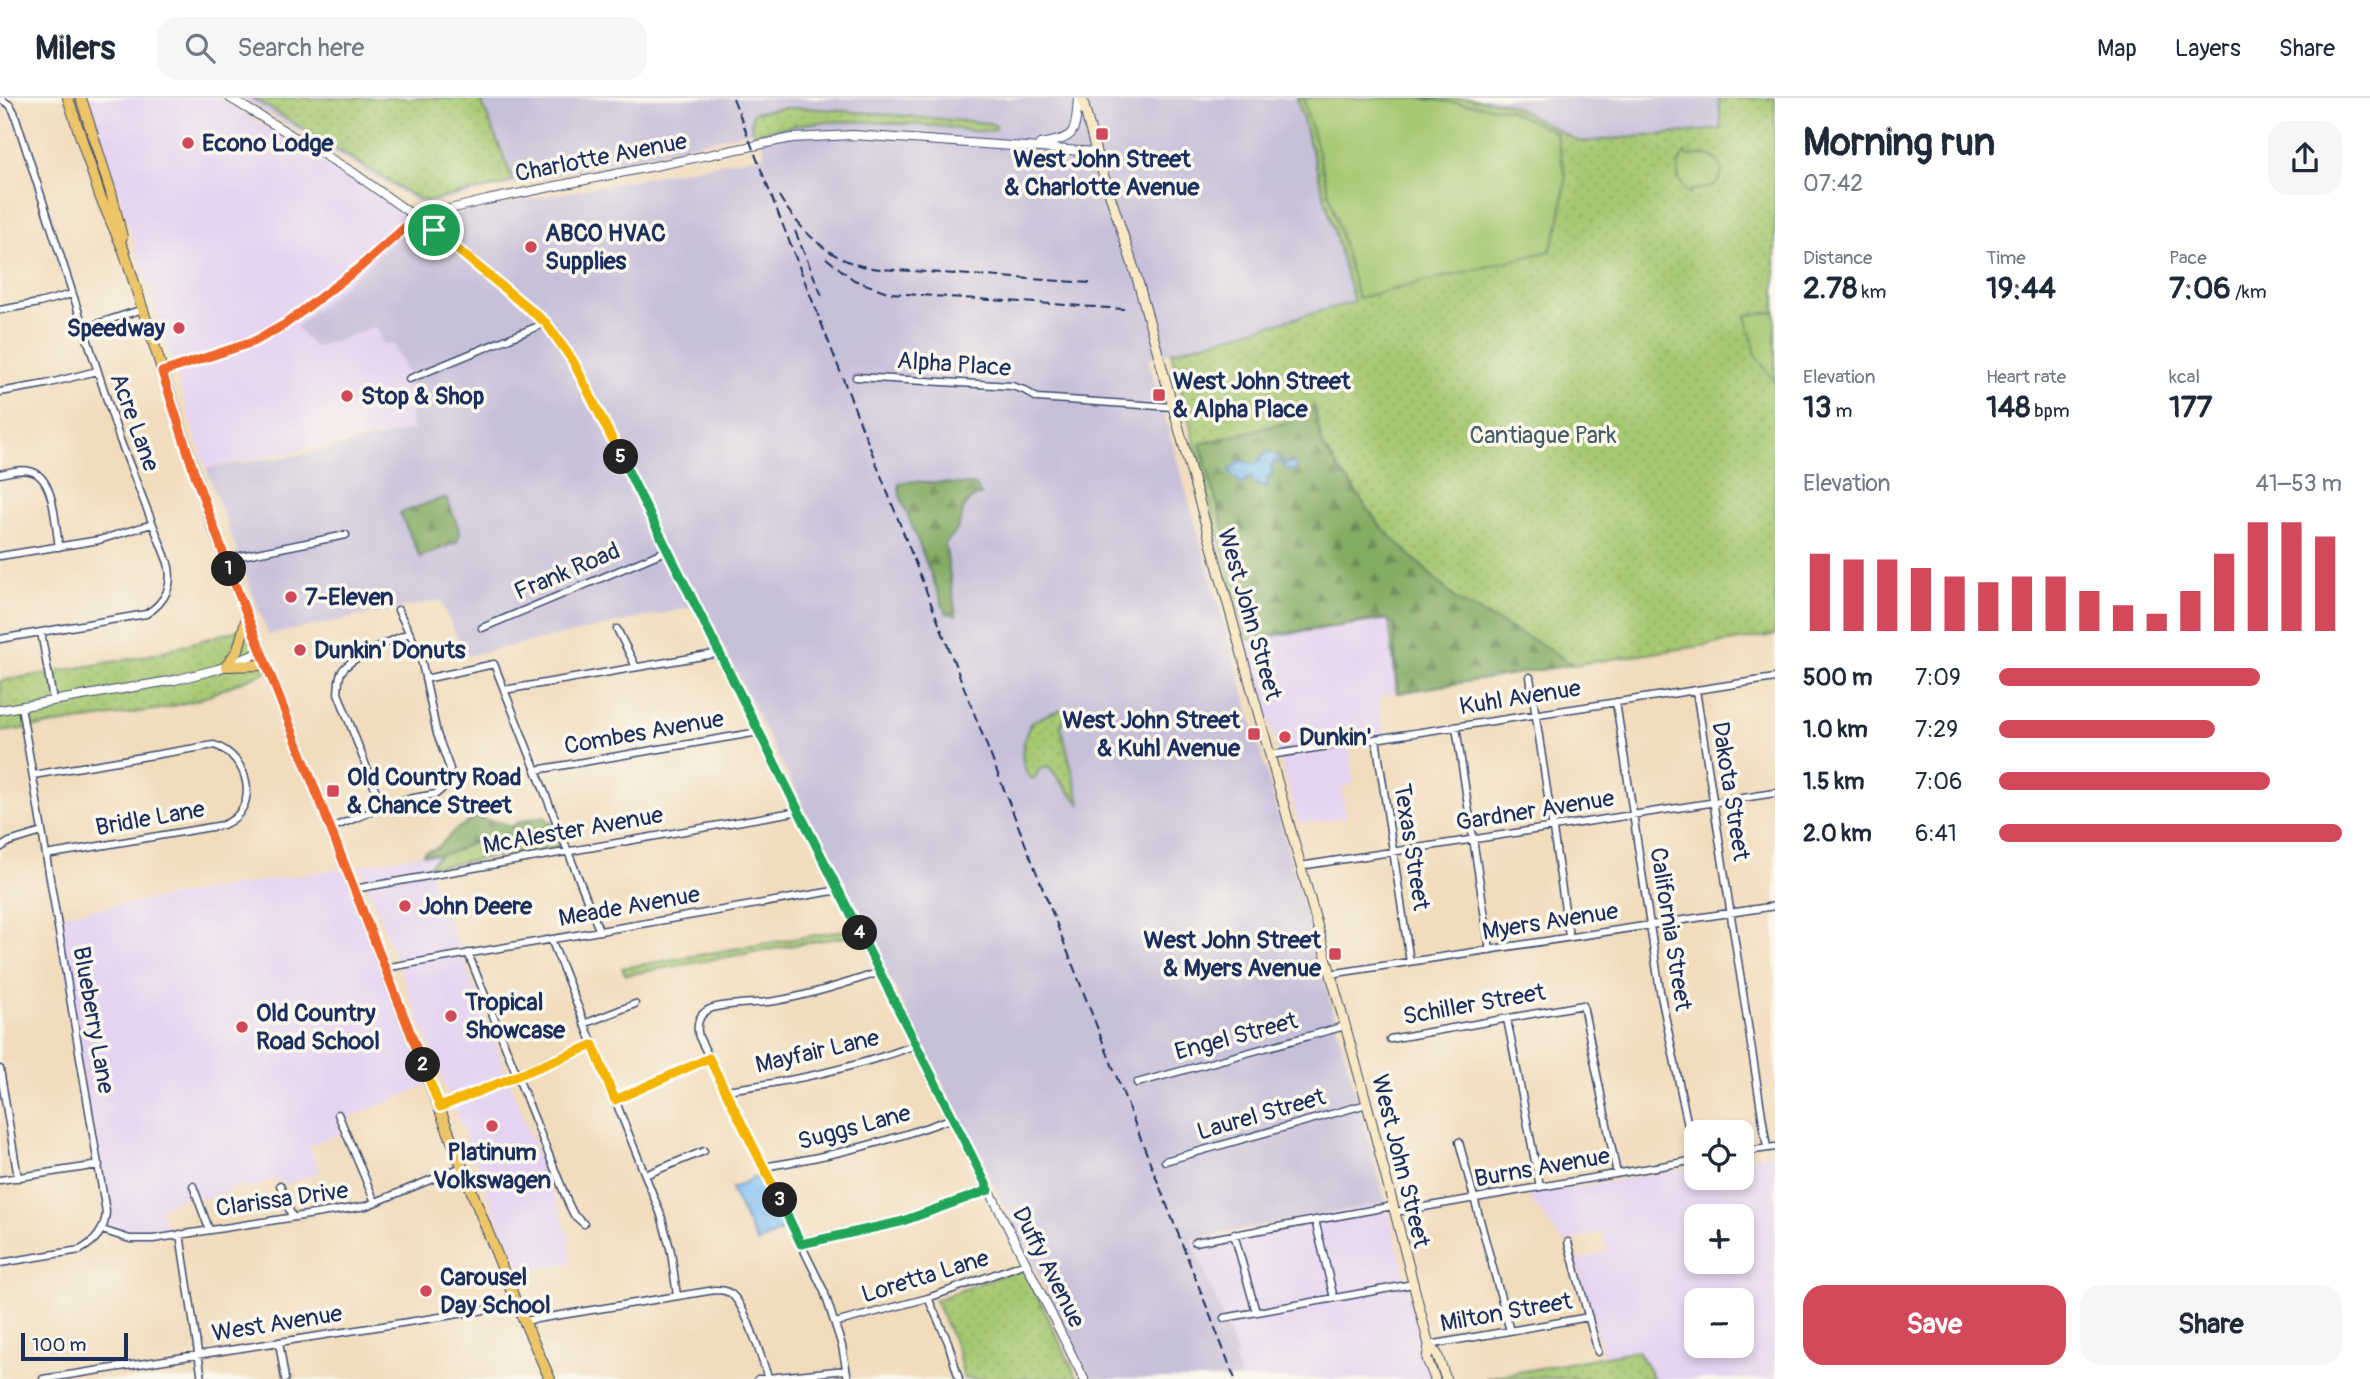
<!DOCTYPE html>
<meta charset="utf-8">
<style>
:root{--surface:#fff;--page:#f6f6f7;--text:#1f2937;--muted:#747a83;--line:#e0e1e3;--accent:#d1495b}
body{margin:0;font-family:Pangolin,sans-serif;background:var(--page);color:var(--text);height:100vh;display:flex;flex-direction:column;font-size:26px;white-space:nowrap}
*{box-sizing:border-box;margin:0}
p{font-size:23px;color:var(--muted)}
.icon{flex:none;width:38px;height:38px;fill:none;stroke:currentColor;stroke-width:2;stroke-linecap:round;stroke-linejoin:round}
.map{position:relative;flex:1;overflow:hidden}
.details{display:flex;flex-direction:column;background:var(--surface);width:595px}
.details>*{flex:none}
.tools{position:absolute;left:1684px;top:1022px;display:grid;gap:14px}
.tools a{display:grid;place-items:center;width:70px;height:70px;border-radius:14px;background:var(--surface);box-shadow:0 4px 10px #0003;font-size:35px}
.scale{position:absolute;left:21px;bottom:18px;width:107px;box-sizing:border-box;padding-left:7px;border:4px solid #1b2f5e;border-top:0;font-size:19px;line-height:24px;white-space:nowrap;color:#1b2f5e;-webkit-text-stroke:5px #fbf7ec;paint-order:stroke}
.pin{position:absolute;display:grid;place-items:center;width:60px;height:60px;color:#fff;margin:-30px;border:4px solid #fff;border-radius:50%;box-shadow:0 2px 7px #0007}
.km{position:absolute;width:35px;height:35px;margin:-18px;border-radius:50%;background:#222;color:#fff;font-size:19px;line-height:35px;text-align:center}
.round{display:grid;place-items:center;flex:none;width:74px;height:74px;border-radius:21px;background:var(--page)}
.headline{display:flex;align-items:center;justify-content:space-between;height:119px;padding:0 28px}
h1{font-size:38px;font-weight:700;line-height:52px}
.stats{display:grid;grid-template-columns:repeat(3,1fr);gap:10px;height:119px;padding:7px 28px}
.stats div{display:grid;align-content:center}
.stats b{font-size:30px;font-weight:700}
.stats small{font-size:19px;font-weight:400}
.stats p{font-size:19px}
.chart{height:196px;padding:14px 28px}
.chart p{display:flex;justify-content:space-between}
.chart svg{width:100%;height:126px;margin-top:7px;stroke:var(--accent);stroke-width:6}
.button{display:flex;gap:14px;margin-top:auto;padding:14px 28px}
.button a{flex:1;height:80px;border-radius:21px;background:var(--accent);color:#fff;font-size:28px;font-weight:700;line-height:80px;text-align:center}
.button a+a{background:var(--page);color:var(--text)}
ul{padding:0 28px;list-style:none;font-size:23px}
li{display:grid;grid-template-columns:112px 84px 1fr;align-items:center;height:52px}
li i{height:18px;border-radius:9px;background:var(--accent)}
header{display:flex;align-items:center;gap:42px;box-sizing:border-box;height:98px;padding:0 35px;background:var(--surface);border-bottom:2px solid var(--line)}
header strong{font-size:33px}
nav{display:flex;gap:38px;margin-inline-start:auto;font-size:24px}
.search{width:490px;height:63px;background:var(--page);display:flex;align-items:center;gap:18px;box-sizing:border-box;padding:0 24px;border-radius:21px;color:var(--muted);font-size:26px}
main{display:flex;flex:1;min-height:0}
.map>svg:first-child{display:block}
.built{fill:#e5d3f1;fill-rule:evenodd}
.industrial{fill:#c7c0d9}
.grass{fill:url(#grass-dots);stroke:#607c68;stroke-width:2}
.forest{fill:url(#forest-firs);stroke:#506e60;stroke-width:2;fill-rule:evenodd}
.pitch{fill:#a5c871;stroke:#607c68;stroke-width:2}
.water{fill:url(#water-ripples);stroke:#4d77a8;stroke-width:2}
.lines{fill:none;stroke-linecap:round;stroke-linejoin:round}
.minor-casing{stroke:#3b496c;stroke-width:9}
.tertiary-casing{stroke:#3b496c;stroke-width:10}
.secondary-casing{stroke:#3b496c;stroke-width:11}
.primary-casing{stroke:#3b496c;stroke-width:12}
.minor{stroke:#fff;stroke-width:6}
.tertiary{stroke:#fff;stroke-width:8}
.secondary{stroke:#f8e8c3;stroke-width:9}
.primary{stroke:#edc569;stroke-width:10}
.rail{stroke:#1b2f5e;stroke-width:2;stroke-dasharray:10 5;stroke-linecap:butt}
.split-1-casing{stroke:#fff;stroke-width:14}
.split-2-casing{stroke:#fff;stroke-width:14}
.split-3-casing{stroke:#fff;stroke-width:14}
.split-4-casing{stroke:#fff;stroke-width:14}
.split-5-casing{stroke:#fff;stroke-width:14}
.split-6-casing{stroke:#fff;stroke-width:14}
.split-1{stroke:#f0652b;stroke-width:9}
.split-2{stroke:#f0652b;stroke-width:9}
.split-3{stroke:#f5b400;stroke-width:9}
.split-4{stroke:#22a559;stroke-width:9}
.split-5{stroke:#22a559;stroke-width:9}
.split-6{stroke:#f5b400;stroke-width:9}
.poi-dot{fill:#d1495b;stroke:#fbf7ec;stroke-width:2.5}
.labels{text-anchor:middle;stroke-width:7;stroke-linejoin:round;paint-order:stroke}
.poi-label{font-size:24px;font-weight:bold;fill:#1b2f5e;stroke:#fbf7ec;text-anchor:start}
.street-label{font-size:24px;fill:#1b2f5e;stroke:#fbf7ec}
.park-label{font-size:24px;fill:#445d64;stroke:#fbf7ec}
</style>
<header>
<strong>Milers</strong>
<div class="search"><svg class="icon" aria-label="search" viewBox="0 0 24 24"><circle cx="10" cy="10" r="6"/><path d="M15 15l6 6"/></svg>Search here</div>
<nav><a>Map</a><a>Layers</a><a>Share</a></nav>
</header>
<main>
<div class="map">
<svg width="1775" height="1281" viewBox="0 0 1775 1281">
<defs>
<pattern id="grass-dots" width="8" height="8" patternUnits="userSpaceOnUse" patternTransform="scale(1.75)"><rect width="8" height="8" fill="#a5c871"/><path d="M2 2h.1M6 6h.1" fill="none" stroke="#8dac64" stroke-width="1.8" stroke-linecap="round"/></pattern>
<pattern id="forest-firs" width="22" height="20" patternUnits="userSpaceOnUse" patternTransform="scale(1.75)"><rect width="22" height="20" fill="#84ac63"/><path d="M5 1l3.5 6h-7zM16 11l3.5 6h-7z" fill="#6b8c55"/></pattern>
<pattern id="water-ripples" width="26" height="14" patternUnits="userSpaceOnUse" patternTransform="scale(1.75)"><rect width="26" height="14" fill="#7fbff3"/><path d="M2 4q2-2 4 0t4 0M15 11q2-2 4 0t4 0" fill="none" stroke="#679cc8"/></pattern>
</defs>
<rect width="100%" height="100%" fill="#fbf7ec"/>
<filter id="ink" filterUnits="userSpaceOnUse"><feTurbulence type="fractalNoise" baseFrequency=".0143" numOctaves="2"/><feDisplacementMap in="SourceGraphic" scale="14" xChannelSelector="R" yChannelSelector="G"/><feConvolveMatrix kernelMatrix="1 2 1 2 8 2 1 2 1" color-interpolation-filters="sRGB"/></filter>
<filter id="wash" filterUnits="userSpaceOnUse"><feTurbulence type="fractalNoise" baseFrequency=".00686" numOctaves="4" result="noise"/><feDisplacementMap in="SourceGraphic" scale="28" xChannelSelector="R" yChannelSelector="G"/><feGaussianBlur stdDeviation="1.57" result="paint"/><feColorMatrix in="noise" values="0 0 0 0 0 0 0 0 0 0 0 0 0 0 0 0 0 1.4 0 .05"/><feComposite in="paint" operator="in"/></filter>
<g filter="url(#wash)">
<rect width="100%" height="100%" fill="#f1dcbc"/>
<path class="built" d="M88,0h130l202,122 -105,128 61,-21 17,17 14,30 5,56 -206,38z
M1390,521l7,74 -19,4 6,39 -35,5 5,43 -12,3 4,31 -47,6 -53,-184z
M423,756l15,2 -10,12 141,368 2,27 -53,9 -158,-406z
M343,770l87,216 -81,34 -6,14 -34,14 12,27 -8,1 -25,10 -15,-5 -20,9 -12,-3 -35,14 -15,-5 -31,14 9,26 -31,5 -34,-10 3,-7 -50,-307z
M1775,1055v226h-121l-16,-29 -34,6 -28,-95 32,-10 -6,-19 -39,11 -35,-48 168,-28v11h45v-19zM1696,1118h45v46h-45zM1696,1202h45v46h-45z
M1386,1105l46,176h-191l-7,-20 3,-2 -46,-114z"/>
<path class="industrial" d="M243,0h1054l57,204 -206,56 112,391 126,454 -194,36 46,117 -4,3 7,20h-150l-389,-774 -236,51 -26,-56 -172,35 -62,-167 94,-13 112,-25 -5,-56 -14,-30h-10l-7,-17 -61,21 -19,-21 124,-107 345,-65 -8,-25 -335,75z
M1464,0h255l3,31 -142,13 -73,-39z"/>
<path class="grass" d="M253,0h227l33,82 -10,5 -76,16 -9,-2z
M1297,0h167l43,5 73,39 141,-13 -2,-31h56v537l-283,42 -95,16 -8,-74 -143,21 -75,-288 183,-50z
M782,10h26l181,15 7,3 -1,4c-20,4 -40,-3 -59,-4 -59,-4 -125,-11 -182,9l-3,-11 2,-11z
M249,529l18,44 -70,29 -36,9 -161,23v-51l146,-25z
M1067,611l-6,18 20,78 -21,-24 -11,-15 -10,3 -4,9h-5c-13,-17 -7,-38 1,-56 13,-5 22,-12 36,-13z
M552,725l8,23 -132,22 10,-12 47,-17h17l23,-3 9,-6h10z
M851,831l3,7 -37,5 -191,34 -4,-7z
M1023,1169l55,112h-114l-7,-31 -22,-48z
M1638,1252l16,29 -168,-1z"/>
<path class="forest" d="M1314,308l9,40 57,80 77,74 93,49 22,16 -175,28 -3,-69 -9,-5 -123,17 -8,-2 -54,-190 91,-23zM1270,354l16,12 6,-3 3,10 -9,-2 -5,-8 -7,1 -3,6 1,8 -5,1 -1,12 -3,-3 -7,-1 -5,-7 -20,-8 9,-9 16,3 7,-9z
M909,383l67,4 5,10c-23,6 -16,21 -25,36 -3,4 -8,9 -11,13l11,71 -10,-2 -46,-118 -1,-11z
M443,400l4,1 13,33 -3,10 -37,15 -20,-44z
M473,719c12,4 30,3 38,10 8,-7 23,-10 33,-10l8,6c-10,8 -37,16 -51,16 -6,1 -9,-2 -16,-1 -24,8 -34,20 -62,16l2,-3 12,-3 19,-19 15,-8z"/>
<path class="pitch" d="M1303,0h114l90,11 49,24 10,46 -7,45 -9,27 -192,47z
M1685,55l3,3c16,-2 30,-4 34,15 -3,17 -15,17 -30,19l-3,4c-13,-12 -15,-28 -4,-41z
M1775,214v70l-19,-26 -10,-41z"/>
<path class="water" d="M1270,354l16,12 9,-2 1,9 -10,-2 -5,-8 -7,1 -3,6 1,8 -5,1 -1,12 -3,-3 -9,-2 -3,-6h-4l-4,6 -12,-9 -1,-5 10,-9 16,3 7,-9z
M760,1077l26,53 -29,15 -26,-54z"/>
</g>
<g filter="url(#ink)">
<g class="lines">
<g class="minor-casing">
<path id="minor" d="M0,1l10,6 4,7 106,328 48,123c6,22 -3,40 -22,51l-146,25
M0,212l39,-7 33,-9
M84,230l59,-19
M856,279l156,9 12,4 13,8 136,9
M409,281l137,-56
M0,294l46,-8 51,-13
M0,376c10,-2 23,-6 33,-2 22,8 22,54 26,75
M0,458l99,-16 53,-16
M226,461l120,-24
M482,530l186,-78
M617,531l19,38
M41,534l12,68
M1530,579l39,259
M425,581l69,-15 105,266
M504,592l216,-37
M1696,592l71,458
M1616,604l44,289 35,169
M1456,629l34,223
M1376,641l34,223
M1270,657l505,-77
M536,672l223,-38
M33,677l181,-30c35,11 48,64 9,80l-177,30
M382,709l-44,-114c1,-7 0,-15 4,-22 10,-15 50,-30 67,-38
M329,731l68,-28 39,-7 6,-5 6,-10 2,-10 -13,-35 -17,-80 -22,-44
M0,750l9,-6 33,-10
M1300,768l475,-73
M354,791l445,-78
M551,841l110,276 10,37 6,44
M468,855l101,252 5,10 10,9
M384,870l455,-78
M1330,876l445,-68
M1507,921l33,168
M584,926l51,-20
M1390,941l193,-34 34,169
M0,971l18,109
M1137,985l208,-57
M726,992c68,-9 125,-21 190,-45
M615,1002l94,-42
M440,1009l153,-62
M338,1016l37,88
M1459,1044l51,189
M1741,1054l34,-5
M1165,1063l202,-57
M763,1069c69,-11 125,-25 190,-49
M645,1077l59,-24
M0,1082l99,-15
M280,1087l12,32
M193,1088l16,43
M1395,1114l301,-52
M1315,1122l19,78
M102,1132l28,9h23l213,-33 96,-39
M180,1136l22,145
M1234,1136l22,78
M1195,1144l198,-36
M1568,1144l30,110
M801,1146l99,-22 89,-32
M0,1165l80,-13c16,-9 25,-20 26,-38l-85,-506
M928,1200l20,44 11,37
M1224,1220l189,-34
M524,1223l191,-31c6,0 11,0 16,4 15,11 30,64 37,83
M835,1225l93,-25 98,-35
M279,1244l6,37
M1429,1247l160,-28
M43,1281l474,-74
M758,1281l88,-9
M848,1281l-6,-33 -18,-55 -125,-254c-3,-11 -1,-23 11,-28 13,-6 48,-5 65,-8 36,-6 70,-17 105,-29"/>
</g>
<g class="tertiary-casing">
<path id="tertiary" d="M230,0l124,75 84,60 108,90 27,38 13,25 498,993
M1040,46c37,-6 35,-10 38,-46
M162,274l91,-30 31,-17 75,-57 58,-51 70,-17 305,-62 61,-3 243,17
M0,612l175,-30 43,-11 43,-17"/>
</g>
<g class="secondary-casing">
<path id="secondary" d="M1082,0l14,54 41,126 133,477 97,349 62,241 8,9 9,25
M1429,1247l-2,14 8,20"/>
</g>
<g class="primary-casing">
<path id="primary" d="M68,0l32,98 24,55 88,274 258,662 47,118 33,74
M81,0l30,94 11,45
M226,568l12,-16 9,-33
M226,568l40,-1"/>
</g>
<use href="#minor" class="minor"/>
<use href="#tertiary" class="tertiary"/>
<use href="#secondary" class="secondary"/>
<use href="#primary" class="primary"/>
<path class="rail" d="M733,0l502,1281
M779,98c23,38 56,70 102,73l210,14
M795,133l27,65
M826,160l28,22 36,13 234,16"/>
</g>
</g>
<g class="lines" filter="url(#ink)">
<g class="split-1-casing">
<path id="split-1" d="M229,471l-34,-94 -33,-103 91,-30 31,-17 75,-57 58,-51 17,13"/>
</g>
<g class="split-2-casing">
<path id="split-2" d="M229,471l194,496"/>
</g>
<g class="split-3-casing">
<path id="split-3" d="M423,967l17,42 153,-62 22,55 94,-42 71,142"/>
</g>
<g class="split-4-casing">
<path id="split-4" d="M780,1102l21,44 99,-22 89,-32 -129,-257"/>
</g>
<g class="split-5-casing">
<path id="split-5" d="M621,359l239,476"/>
</g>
<g class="split-6-casing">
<path id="split-6" d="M434,132l112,93 27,38 48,96"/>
</g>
<use href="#split-1" class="split-1"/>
<use href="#split-2" class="split-2"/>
<use href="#split-3" class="split-3"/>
<use href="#split-4" class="split-4"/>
<use href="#split-5" class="split-5"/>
<use href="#split-6" class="split-6"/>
</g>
<g class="poi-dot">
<rect x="1095" y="29" width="14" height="14" rx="3.5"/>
<circle cx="188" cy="45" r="7"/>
<circle cx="531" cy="149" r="7"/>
<circle cx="179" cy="230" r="7"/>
<rect x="1152" y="290" width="14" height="14" rx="3.5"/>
<circle cx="347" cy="298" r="7"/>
<circle cx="291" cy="499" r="7"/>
<circle cx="300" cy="552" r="7"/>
<rect x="1247" y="629" width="14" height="14" rx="3.5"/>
<circle cx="1285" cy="639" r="7"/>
<rect x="326" y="686" width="14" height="14" rx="3.5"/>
<circle cx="405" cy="808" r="7"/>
<rect x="1328" y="849" width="14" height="14" rx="3.5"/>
<circle cx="451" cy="918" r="7"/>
<circle cx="242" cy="929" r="7"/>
<circle cx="492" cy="1028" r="7"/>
<circle cx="426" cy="1193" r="7"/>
</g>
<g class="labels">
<g class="poi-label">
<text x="202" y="53">Econo Lodge</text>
<text x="1102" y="69" text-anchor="middle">West John Street<tspan x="1102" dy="28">&amp; Charlotte Avenue</tspan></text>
<text x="545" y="143">ABCO HVAC<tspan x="545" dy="28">Supplies</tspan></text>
<text x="165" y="238" text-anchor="end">Speedway</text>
<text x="1173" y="291">West John Street<tspan x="1173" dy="28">&amp; Alpha Place</tspan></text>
<text x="361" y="306">Stop &amp; Shop</text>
<text x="305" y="507">7-Eleven</text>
<text x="314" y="560">Dunkin' Donuts</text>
<text x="1240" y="630" text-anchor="end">West John Street<tspan x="1240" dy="28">&amp; Kuhl Avenue</tspan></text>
<text x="1299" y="647">Dunkin'</text>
<text x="347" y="687">Old Country Road<tspan x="347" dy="28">&amp; Chance Street</tspan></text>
<text x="419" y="816">John Deere</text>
<text x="1321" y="850" text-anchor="end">West John Street<tspan x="1321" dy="28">&amp; Myers Avenue</tspan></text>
<text x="465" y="912">Tropical<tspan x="465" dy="28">Showcase</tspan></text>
<text x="256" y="923">Old Country<tspan x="256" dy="28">Road School</tspan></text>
<text x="492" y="1062" text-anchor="middle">Platinum<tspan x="492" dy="28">Volkswagen</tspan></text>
<text x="440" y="1187">Carousel<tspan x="440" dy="28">Day School</tspan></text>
</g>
<g class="street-label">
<text transform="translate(601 59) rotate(-11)" y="8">Charlotte Avenue</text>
<text transform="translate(954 266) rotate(4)" y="8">Alpha Place</text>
<text transform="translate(135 324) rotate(70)" y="8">Acre Lane</text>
<text transform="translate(567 473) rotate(-23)" y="8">Frank Road</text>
<text transform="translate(1250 516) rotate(74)" y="8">West John Street</text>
<text transform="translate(1520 599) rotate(-9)" y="8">Kuhl Avenue</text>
<text transform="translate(644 634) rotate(-10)" y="8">Combes Avenue</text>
<text transform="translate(1731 693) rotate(81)" y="8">Dakota Street</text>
<text transform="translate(1535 712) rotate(-9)" y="8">Gardner Avenue</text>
<text transform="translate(150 720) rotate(-10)" y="8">Bridle Lane</text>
<text transform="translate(573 732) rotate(-10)" y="8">McAlester Avenue</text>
<text transform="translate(1412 749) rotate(81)" y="8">Texas Street</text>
<text transform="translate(629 808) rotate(-10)" y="8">Meade Avenue</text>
<text transform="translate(1550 823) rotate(-9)" y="8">Myers Avenue</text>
<text transform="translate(1671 831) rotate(81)" y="8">California Street</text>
<text transform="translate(1474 906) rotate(-10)" y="8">Schiller Street</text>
<text transform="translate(94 922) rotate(80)" y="8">Blueberry Lane</text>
<text transform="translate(1236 938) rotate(-15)" y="8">Engel Street</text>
<text transform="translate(817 953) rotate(-13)" y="8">Mayfair Lane</text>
<text transform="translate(1261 1016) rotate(-16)" y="8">Laurel Street</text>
<text transform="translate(854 1029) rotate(-15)" y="8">Suggs Lane</text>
<text transform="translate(1401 1063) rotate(76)" y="8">West John Street</text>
<text transform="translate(1542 1069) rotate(-10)" y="8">Burns Avenue</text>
<text transform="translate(282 1101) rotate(-8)" y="8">Clarissa Drive</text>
<text transform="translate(1049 1169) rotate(63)" y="8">Duffy Avenue</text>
<text transform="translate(925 1178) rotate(-17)" y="8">Loretta Lane</text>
<text transform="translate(1506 1214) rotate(-10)" y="8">Milton Street</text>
<text transform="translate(277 1225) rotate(-9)" y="8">West Avenue</text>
</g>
<g class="park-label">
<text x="1543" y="345">Cantiague Park</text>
</g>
</g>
</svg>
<div class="tools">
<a><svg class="icon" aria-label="locate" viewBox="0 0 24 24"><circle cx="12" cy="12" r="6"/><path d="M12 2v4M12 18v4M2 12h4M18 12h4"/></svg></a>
<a>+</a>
<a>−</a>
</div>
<div class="scale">100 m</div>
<div class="pin" style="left:434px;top:132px;background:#1e9e55"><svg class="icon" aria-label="arrive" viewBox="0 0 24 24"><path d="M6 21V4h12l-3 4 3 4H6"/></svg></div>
<b class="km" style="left:229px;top:471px">1</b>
<b class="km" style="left:423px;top:967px">2</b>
<b class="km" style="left:780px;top:1102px">3</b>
<b class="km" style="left:860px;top:835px">4</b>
<b class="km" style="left:621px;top:359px">5</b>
</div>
<section class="details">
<div class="headline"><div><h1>Morning run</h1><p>07:42</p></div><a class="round"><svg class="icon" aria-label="share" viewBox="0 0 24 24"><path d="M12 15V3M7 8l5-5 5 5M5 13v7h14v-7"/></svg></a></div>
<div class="stats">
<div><p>Distance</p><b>2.78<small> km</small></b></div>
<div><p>Time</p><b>19:44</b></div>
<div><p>Pace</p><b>7:06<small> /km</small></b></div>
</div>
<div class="stats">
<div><p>Elevation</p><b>13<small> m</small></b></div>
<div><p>Heart rate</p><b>148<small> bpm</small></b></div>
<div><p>kcal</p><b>177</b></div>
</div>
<div class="chart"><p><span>Elevation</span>41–53 m</p>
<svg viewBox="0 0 160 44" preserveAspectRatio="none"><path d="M5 44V17M15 44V19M25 44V19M35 44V22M45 44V25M55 44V27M65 44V25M75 44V25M85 44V30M95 44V35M105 44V38M115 44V30M125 44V17M135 44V6M145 44V6M155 44V11"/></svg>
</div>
<ul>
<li><b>500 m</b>7:09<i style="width:76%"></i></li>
<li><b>1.0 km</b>7:29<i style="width:63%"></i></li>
<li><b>1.5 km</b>7:06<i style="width:79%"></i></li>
<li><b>2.0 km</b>6:41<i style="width:100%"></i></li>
</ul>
<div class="button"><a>Save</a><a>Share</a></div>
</section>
</main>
